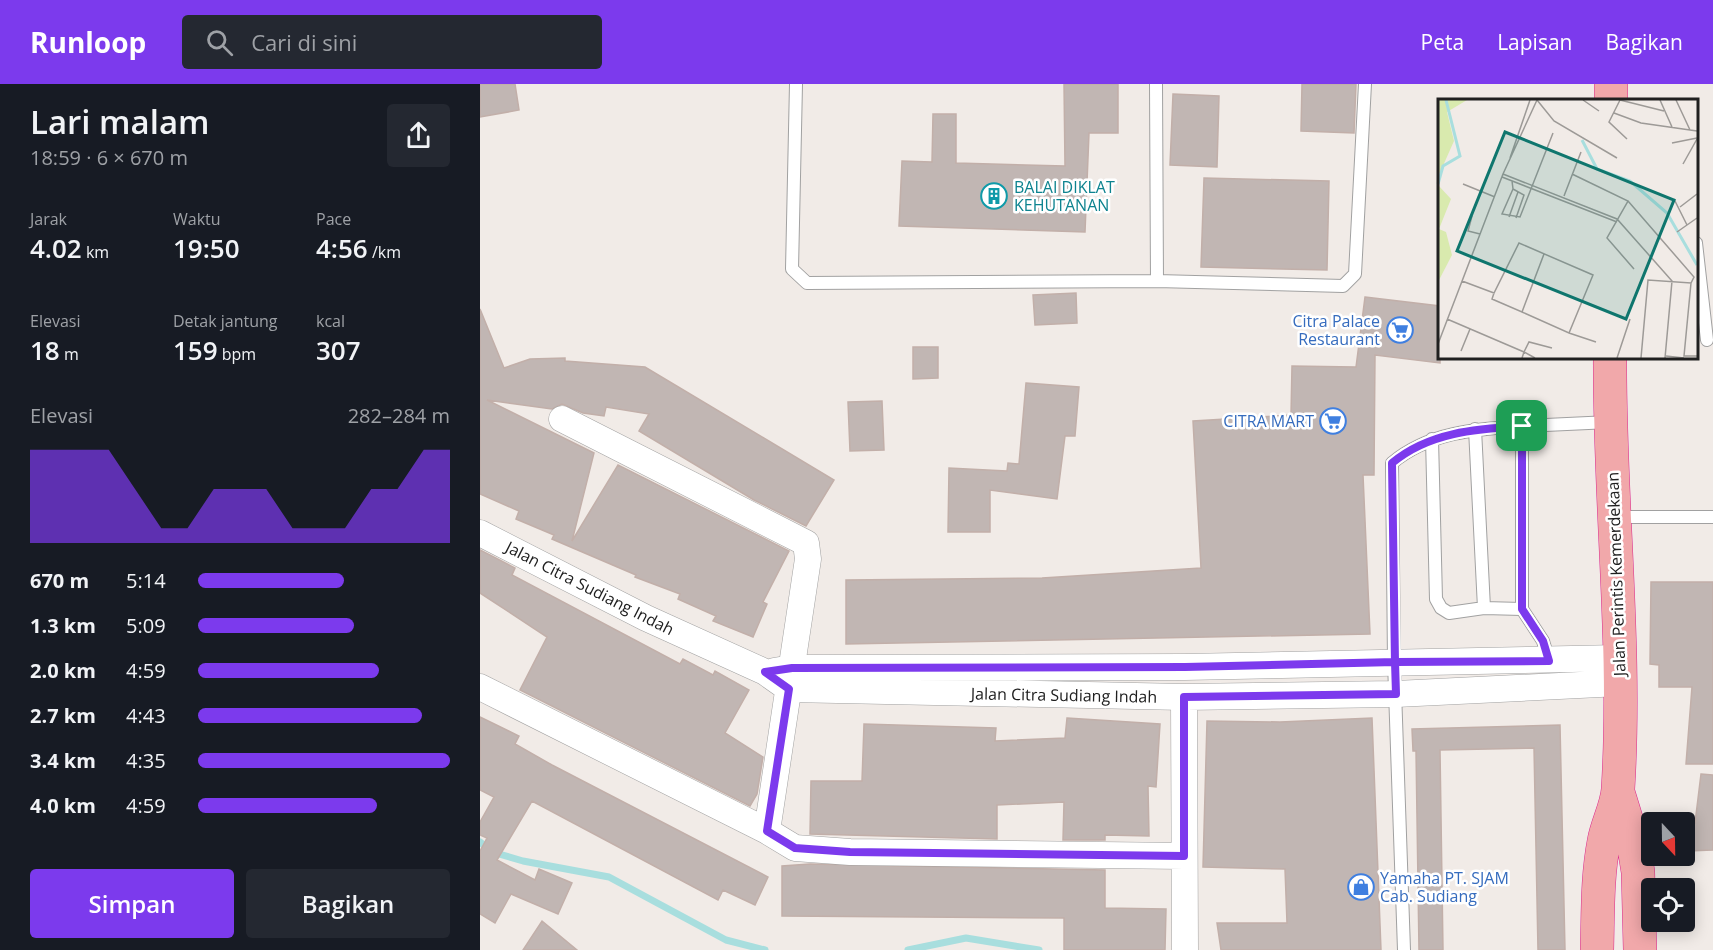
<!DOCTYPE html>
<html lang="id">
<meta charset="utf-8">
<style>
:root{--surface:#171b24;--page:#242831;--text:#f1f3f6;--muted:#9ea1a6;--accent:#7c3aed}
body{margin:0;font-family:"Open Sans",sans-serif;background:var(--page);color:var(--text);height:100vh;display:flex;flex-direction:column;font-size:22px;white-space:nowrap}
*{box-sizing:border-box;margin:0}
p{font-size:20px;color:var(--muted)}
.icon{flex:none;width:33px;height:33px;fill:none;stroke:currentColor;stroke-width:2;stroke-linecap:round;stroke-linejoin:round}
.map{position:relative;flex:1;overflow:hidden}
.panel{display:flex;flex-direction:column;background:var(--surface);width:480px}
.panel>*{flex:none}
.needle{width:39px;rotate:158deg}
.fabs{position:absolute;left:1161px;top:728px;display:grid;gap:12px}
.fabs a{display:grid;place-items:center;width:54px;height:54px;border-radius:6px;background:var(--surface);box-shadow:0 3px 15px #0003;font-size:30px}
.pin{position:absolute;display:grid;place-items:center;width:51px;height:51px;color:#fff;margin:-26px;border-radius:12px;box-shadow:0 3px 9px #0006}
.round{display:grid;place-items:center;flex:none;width:63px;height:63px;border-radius:6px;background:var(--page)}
.summary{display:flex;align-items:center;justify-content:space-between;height:102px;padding:0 30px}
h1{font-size:33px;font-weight:600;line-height:45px}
.stats{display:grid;grid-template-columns:repeat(3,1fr);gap:9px;height:102px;padding:6px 30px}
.stats div{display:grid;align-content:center}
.stats b{font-size:26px;font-weight:600}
.stats small{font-size:16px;font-weight:400}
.stats p{font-size:16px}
.chart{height:168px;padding:12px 30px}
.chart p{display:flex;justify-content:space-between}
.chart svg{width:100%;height:108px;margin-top:6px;fill:var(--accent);opacity:.7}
.action{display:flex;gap:12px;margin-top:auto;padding:12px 30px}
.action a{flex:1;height:69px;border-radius:6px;background:var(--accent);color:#fff;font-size:24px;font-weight:600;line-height:69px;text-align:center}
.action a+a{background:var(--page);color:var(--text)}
ul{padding:0 30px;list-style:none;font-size:20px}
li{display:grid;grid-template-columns:96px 72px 1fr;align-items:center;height:45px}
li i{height:15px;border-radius:8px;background:var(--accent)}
header{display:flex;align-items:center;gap:36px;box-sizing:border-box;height:84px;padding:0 30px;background:var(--accent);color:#fff}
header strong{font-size:28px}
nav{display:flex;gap:33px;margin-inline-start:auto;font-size:21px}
.search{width:420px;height:54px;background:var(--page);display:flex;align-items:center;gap:15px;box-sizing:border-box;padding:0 21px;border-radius:6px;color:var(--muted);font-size:22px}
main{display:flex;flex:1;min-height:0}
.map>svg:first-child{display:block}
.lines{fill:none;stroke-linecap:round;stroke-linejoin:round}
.stream{stroke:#a8dede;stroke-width:7}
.building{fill:#c1b6b3;stroke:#c2afa9;stroke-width:1.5}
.service-casing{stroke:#a1a1a1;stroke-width:14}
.minor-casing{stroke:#a1a1a1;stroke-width:27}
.trunk-casing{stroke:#da288d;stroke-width:34}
.service{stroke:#fff;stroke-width:12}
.minor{stroke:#fff;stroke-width:26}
.trunk{stroke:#f1a8aa;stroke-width:33}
.route-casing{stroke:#fff;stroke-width:12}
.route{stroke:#7c3aed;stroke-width:8}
.labels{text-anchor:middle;stroke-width:5;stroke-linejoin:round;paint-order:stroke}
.culture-label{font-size:16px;fill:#0d838f;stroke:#fff;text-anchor:start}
.shop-label{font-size:16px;fill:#366cbe;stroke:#fff;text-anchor:end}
.street-label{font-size:16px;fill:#202020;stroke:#fff}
.inset-river{fill:none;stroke:#a8dede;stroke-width:3}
.inset-road{fill:none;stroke:#9d9a97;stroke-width:1.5}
.view{fill:#0f766e;fill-opacity:0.15;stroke:#0f766e;stroke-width:3}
.inset-edge{fill:none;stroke:#202020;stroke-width:3}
</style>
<header>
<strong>Runloop</strong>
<div class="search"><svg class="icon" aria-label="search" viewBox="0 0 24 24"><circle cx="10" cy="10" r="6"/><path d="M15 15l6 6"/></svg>Cari di sini</div>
<nav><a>Peta</a><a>Lapisan</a><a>Bagikan</a></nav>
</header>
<main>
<section class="panel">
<div class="summary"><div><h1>Lari malam</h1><p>18:59 · 6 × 670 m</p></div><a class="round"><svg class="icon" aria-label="share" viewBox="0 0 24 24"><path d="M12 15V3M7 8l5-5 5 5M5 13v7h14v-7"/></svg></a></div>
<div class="stats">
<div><p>Jarak</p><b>4.02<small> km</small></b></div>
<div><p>Waktu</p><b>19:50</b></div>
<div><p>Pace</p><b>4:56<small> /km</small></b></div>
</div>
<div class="stats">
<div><p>Elevasi</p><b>18<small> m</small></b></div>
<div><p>Detak jantung</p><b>159<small> bpm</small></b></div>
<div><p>kcal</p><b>307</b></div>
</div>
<div class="chart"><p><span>Elevasi</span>282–284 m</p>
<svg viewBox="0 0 160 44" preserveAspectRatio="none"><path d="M0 44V6L10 6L20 6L30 6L40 22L50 38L60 38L70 22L80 22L90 22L100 38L110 38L120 38L130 22L140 22L150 6L160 6V44z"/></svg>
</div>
<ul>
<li><b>670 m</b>5:14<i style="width:58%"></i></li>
<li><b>1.3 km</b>5:09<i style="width:62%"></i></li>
<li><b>2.0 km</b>4:59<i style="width:72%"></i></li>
<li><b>2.7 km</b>4:43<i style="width:89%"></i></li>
<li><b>3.4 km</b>4:35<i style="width:100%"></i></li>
<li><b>4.0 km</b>4:59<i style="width:71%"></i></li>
</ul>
<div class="action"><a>Simpan</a><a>Bagikan</a></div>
</section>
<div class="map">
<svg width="1233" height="866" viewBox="0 0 1233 866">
<rect width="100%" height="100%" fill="#f1ebe7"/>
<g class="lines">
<path class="stream" d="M0,758l12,10 31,9 86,16 117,63 39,10
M428,866l58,-12 73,12"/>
</g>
<path class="building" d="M0,0h35l4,26 -39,7z
M584,0h54v49h-29l-4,99 -186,-6 3,-65 30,1 1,-48h23v49l109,3z
M822,0h54l-2,49 -53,-2z
M693,10l46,2 -2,71 -47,-2z
M724,94l125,3 -2,89 -126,-3z
M596,209l1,30 -42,2 -2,-30z
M885,213l75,9v57l-65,-8 -1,120h-11l7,159 -524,10v-64l196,-2 159,-10 -8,-147 98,-6 1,-49 64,1z
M0,225l24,59 26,-9 35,-1v3l80,6 189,113 -28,46 -52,-26 -115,-69 10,-17 -43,-7 -2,9 -21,-3 -21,-9 -10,5 -65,-9 107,53 -22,88 46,-76 171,86 -26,51 4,2 -14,33 -40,-16 3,-5 -38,-17 2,-5 -45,-17 1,-2 -84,-36 2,-4 -38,-16 3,-8 -39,-17z
M433,263h25v31l-25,1z
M546,299l53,4 -4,49h-10l-8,63 -67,-9v42h-42l1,-64 58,3 1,-8 11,1z
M402,317l2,49 -34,1 -2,-49z
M0,466l35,18 -3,7 168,89 3,-5 30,16 2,-4 34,19 -24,43 38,24 -6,37 -7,12 -230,-116 27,-53 -67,-44z
M1171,498h62v182h-27l6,-77h-33v-22l-9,-1z
M0,633l39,19 -4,8 37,21 216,112 -13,28 -32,-15 -5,10 -186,-99 -35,59 38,20 4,-11 33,14 -14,31 -47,-20 -16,29 -15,-9v-63l7,-13 -7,-3v-13l14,-25 -14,-7z
M587,634l93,6 -4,63 -8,-1 1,50 -44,-1v5h-42l1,-38 -67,3v34l-187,-5 1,-53h51l2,-57 132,4 -1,13 70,-3z
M892,634l9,232h-160l-4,-27h70l-2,-54 -82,-2 4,-146 73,1z
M1080,641l5,225h-27l-4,-202 -94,2 3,200h-24l-3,-199h-3l-1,-22z
M1221,690l12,1v75l-25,1 -2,-28h9z
M330,780l295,6v38l61,1 -1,41h-101v-32l-282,-2v-50z
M62,837l35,29h-54z"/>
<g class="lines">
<g class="service-casing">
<path id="service" d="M316,0l-4,185 15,14 350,-2 186,5 12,-12 10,-190
M676,0l1,197
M1216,159l11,97
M1042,342l88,-4
M995,345l9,179
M952,355l4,160 5,9 8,5 35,-5 38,1
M1135,433h98
M924,866l-10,-288 -2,-199c37,-31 84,-34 130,-37v183l21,32 6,20"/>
</g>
<g class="minor-casing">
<path id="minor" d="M82,335l244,124 2,16 -41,272 28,17 55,4 334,4
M0,449l166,85 119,54 24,17 395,8 212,-3 224,-11
M294,587l18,-3 393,-1 434,-9
M0,603l287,144
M704,613l1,253"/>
</g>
<g class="trunk-casing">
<path id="trunk" d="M1131,16v-16
M1138,708l15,49 5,31 2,78
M1117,866c1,-37 0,-73 7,-109 3,-17 13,-35 14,-52 9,-144 -9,-288 -8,-432"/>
</g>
<use href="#service" class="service"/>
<use href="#minor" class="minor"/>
<use href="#trunk" class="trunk"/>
</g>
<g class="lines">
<g class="route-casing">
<path id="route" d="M1042,342c-46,3 -93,6 -130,37l3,199 -210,5 -393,1 -27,4 24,17 -22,142 28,17 55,4 334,4v-159l212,-3 -1,-32 154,-1 -6,-20 -21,-32v-183"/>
</g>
<use href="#route" class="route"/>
</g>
<defs>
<g id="building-ring" transform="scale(1.35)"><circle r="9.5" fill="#fff" stroke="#0f9aa8" stroke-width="1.5"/><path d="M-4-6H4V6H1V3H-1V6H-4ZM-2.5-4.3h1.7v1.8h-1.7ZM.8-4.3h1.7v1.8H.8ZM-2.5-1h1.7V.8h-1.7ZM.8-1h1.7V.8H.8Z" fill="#0f9aa8"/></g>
<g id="supermarket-ring" transform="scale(1.35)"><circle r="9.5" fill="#fff" stroke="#3f7fe0" stroke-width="1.5"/><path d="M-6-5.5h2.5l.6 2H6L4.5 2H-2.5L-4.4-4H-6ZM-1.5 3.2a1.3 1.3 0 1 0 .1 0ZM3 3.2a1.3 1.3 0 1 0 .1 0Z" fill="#3f7fe0"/></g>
<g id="shop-ring" transform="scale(1.35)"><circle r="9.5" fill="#fff" stroke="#3f7fe0" stroke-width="1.5"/><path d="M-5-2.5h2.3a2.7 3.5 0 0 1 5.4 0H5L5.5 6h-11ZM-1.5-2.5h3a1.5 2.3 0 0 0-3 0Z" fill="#3f7fe0"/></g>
</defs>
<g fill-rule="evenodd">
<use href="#building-ring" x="514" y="112"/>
<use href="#supermarket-ring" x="920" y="246"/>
<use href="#supermarket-ring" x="853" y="337"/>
<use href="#shop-ring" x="881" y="803"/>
</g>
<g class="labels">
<g class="culture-label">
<text x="534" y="109">BALAI DIKLAT<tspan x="534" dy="18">KEHUTANAN</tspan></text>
</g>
<g class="shop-label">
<text x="900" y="243">Citra Palace<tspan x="900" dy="18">Restaurant</tspan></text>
<text x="834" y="343">CITRA MART</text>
<text x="900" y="800" text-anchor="start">Yamaha PT. SJAM<tspan x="900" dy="18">Cab. Sudiang</tspan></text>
</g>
<g class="street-label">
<text transform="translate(1136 490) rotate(-92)" y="6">Jalan Perintis Kemerdekaan</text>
<text transform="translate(110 504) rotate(27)" y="6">Jalan Citra Sudiang Indah</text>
<text transform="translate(584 611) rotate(1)" y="6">Jalan Citra Sudiang Indah</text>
</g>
</g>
<g transform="translate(958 15)">
<rect width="260" height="260" fill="#f1ebe7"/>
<path d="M0,1h29l-20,12 7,29 -16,36zM0,86l13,14 -12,30 7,3 6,23 -14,27z" fill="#d9eaae"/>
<path class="inset-river" d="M144,41l15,29 33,12 37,32 30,52M0,85l5,-18 17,-10 -14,-56"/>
<path class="inset-road" d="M99,1l17,21 63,37M145,1l16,11M182,1l-11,22 18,17M182,1l44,11M222,1l12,27M238,1l14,30M176,14l27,10 56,8M234,44l25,-5M72,59l20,-58M245,65l14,-25M65,75l114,45 16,18 39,44 -7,77M134,75l56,27 -21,37 27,31M64,78l115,45M74,82l1,8 -11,25 18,3 33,-84M25,85l32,13M75,90l11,6 -8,23M126,97l17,-44M236,100l13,26M190,102l66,76 -3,6 -43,-3 -7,78M242,108l17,-13M34,117l-4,15 12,3M71,118l9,-25M239,133l20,-14M24,182l32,12 25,-50 74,32 -24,58 -47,-21M253,184l-7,73h13M56,194l-2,6 30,13 22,-58M9,220l77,33 -2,6M131,234l27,9M0,245l65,-170 34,-74M23,252l9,-22M228,257l18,2M97,259l-11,-6 5,-10 23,6M179,259l13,-39"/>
<path class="view" d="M67,33l169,68 -48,119 -169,-68z"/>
<rect width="260" height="260" class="inset-edge"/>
</g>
</svg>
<div class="fabs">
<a><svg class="needle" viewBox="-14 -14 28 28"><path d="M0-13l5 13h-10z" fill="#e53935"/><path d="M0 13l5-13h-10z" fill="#9ea1a6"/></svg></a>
<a><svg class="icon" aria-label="locate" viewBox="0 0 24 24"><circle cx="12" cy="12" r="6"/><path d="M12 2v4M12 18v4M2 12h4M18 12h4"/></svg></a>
</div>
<div class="pin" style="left:1042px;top:342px;background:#1e9e55"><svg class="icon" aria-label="arrive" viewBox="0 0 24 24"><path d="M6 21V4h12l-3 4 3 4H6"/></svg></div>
</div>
</main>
